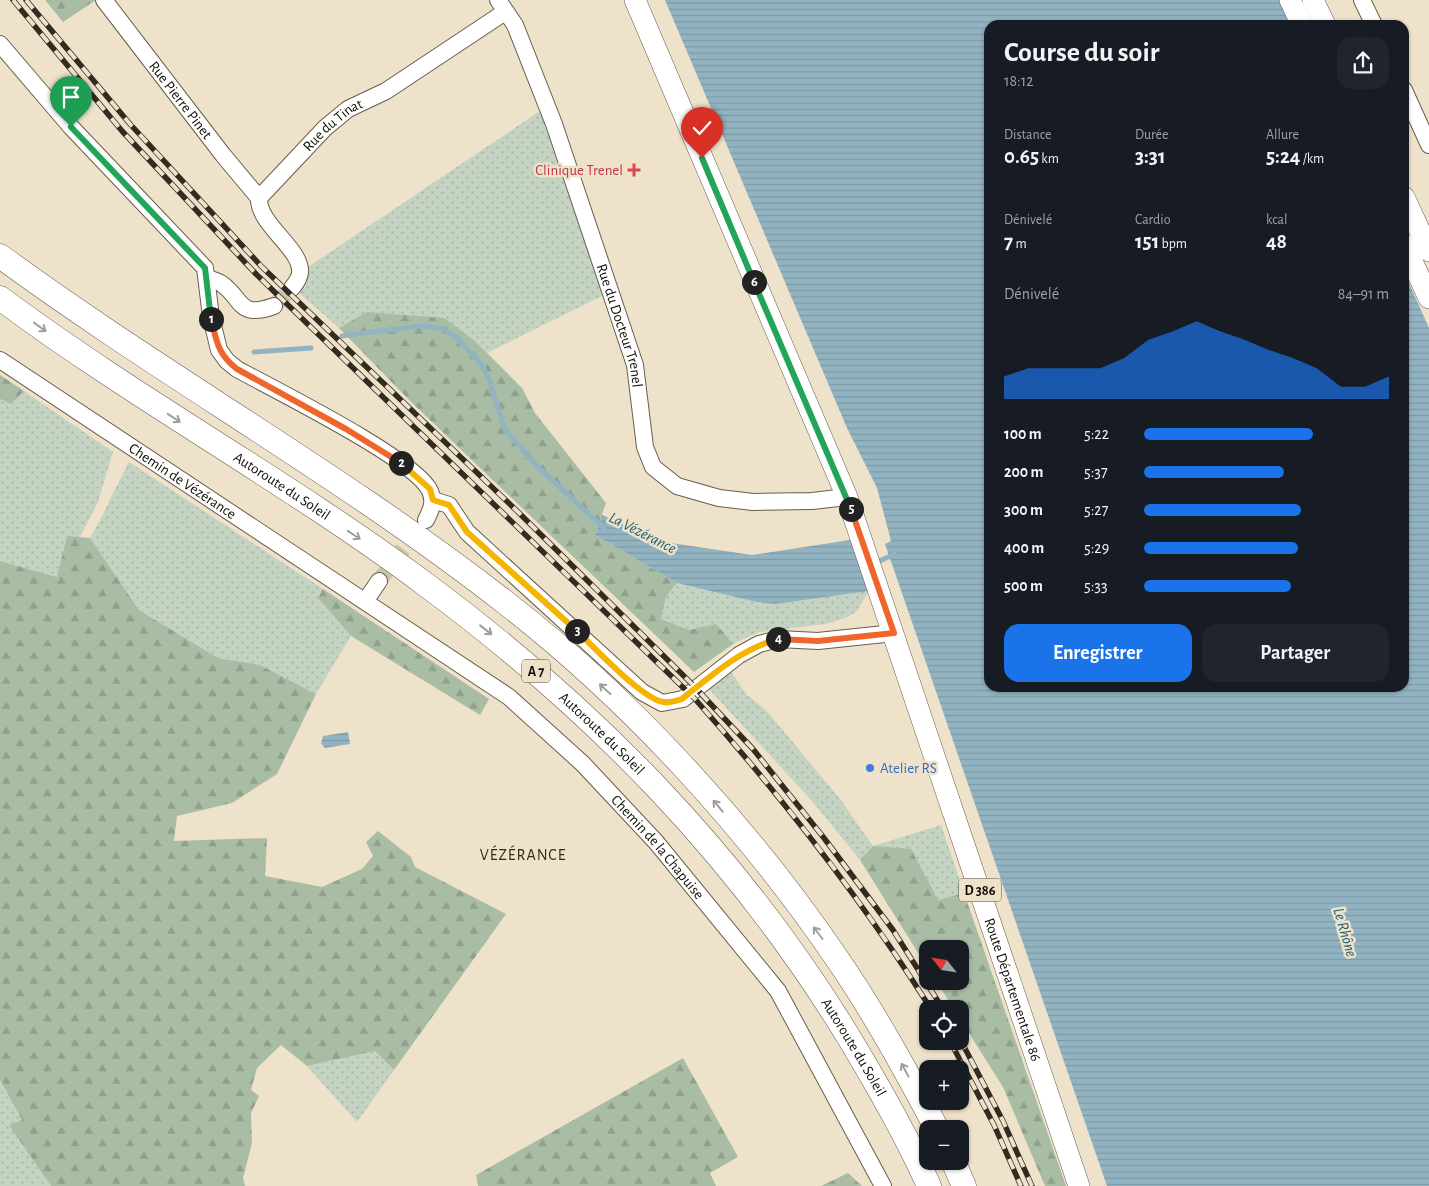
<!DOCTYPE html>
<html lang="fr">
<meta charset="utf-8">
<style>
:root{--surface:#171b24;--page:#20242c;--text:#f1f3f6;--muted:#9ea1a6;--accent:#1a73e8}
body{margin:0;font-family:"Alegreya Sans",sans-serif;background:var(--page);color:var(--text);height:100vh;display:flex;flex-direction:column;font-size:19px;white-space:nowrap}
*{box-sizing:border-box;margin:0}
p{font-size:16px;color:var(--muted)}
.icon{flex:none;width:28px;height:28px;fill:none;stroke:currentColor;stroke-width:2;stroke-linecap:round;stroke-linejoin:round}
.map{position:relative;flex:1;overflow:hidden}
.drawer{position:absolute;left:984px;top:20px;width:425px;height:672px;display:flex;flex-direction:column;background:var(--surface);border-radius:15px;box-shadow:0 1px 4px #0004}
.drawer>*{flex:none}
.needle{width:32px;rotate:300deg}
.fabs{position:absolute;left:919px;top:940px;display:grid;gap:10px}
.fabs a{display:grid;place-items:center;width:50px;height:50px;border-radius:10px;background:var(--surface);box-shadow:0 1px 4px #0004;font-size:25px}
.pin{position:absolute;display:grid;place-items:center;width:42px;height:42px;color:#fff;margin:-51px -21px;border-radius:50% 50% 50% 0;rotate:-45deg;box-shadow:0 0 5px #0007}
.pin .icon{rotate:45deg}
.km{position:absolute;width:25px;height:25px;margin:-12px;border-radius:50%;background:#222;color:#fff;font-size:14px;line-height:25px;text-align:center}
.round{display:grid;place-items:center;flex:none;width:52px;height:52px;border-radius:15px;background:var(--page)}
.summary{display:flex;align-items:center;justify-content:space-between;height:85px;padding:0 20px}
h1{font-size:28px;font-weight:700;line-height:38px}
.metrics{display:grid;grid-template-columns:repeat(3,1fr);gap:8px;height:85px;padding:5px 20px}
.metrics div{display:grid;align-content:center}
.metrics b{font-size:21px;font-weight:700}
.metrics small{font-size:14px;font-weight:400}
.metrics p{font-size:14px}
.chart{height:140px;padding:10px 20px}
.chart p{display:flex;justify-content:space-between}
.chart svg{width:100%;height:90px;margin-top:5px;fill:var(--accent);opacity:.7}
.cta{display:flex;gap:10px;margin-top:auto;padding:10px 20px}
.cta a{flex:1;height:58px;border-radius:15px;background:var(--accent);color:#fff;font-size:20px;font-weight:700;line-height:58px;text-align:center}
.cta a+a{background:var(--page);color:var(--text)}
ul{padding:0 20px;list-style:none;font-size:16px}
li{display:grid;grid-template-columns:80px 60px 1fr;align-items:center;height:38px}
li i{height:12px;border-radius:6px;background:var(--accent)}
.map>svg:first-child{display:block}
.grass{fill:url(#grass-dots)}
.forest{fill:url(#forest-firs)}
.water{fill:url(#water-rules)}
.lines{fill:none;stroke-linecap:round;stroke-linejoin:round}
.stream{stroke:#92b3c1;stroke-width:5}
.minor-tunnel{stroke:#cec2ad;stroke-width:16;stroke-dasharray:16 8;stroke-linecap:butt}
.minor-casing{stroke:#685d49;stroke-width:18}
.major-casing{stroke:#685d49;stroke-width:22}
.highway-casing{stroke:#685d49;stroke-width:25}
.minor{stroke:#fff;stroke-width:16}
.major{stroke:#fff;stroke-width:21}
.highway{stroke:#fff;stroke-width:24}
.rail-casing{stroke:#312b22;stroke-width:5.5}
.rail{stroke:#efe2cb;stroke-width:4;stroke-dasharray:11;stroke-linecap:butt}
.oneway{stroke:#a09e9b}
.split-1-casing{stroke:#fff;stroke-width:10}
.split-2-casing{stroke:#fff;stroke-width:10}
.split-3-casing{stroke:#fff;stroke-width:10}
.split-4-casing{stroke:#fff;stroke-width:10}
.split-5-casing{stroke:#fff;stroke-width:10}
.split-6-casing{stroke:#fff;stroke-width:10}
.split-7-casing{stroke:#fff;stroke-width:10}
.split-1{stroke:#22a559;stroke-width:6}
.split-2{stroke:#f0652b;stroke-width:6}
.split-3{stroke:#f5b400;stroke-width:6}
.split-4{stroke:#f5b400;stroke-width:6}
.split-5{stroke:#f0652b;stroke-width:6}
.split-6{stroke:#22a559;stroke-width:6}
.split-7{stroke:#22a559;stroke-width:6}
.health-dot{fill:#e0444e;stroke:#efe2cb;stroke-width:2}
.shop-dot{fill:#3f7fe0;stroke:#efe2cb;stroke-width:2}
.labels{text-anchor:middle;stroke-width:5;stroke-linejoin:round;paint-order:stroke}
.shield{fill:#efe2cb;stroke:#544d41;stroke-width:1}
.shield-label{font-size:14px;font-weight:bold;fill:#110d06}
.street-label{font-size:15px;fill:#110d06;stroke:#efe2cb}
.health-label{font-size:15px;fill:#be3a42;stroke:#efe2cb;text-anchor:end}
.shop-label{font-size:15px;fill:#366cbe;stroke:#efe2cb;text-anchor:start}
.water-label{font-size:16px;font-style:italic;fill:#225f75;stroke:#efe2cb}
.neighbourhood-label{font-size:16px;letter-spacing:1px;fill:#352a18;stroke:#efe2cb}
</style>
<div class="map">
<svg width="1429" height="1186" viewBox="0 0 1429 1186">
<defs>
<pattern id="grass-dots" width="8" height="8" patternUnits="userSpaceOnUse" patternTransform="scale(1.25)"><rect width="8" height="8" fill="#c5d3c2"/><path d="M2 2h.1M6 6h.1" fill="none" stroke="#a8b4a5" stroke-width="1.8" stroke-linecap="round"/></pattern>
<pattern id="forest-firs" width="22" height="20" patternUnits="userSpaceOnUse" patternTransform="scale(1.25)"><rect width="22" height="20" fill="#a9bca4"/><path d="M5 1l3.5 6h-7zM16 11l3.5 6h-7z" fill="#90a08c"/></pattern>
<pattern id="water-rules" width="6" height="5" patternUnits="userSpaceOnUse" patternTransform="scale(1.25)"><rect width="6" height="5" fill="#92b3c1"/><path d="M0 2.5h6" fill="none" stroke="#7d99a4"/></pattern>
</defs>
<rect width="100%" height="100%" fill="#efe2cb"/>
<path class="grass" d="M540,111l64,184 -117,58 -12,-12 -109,-29 -27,16 -42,-37 9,-12 2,-12z
M24,391l89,61 -15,50 -18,35h-13l-10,40 -57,-16v-162l11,5z
M129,462l194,127 -5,9 33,38 -35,58 -56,-29 -42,-7 -79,-48 -49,-72c15,-25 25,-51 39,-76z
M677,583l79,19 19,2 94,-13 -13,21 -11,6 -19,6 -67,8 -26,12 -17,-19 -27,5 -28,-11 5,-22z
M730,670l17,25 19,15 74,89 33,47 68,-21 23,68 -26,7 -65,-54 -13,14 -48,-59 -105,-114z
M375,1051l19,19 -37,52 -50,-56z
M0,1080l22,40 -12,5 41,61h-51z"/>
<path class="forest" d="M45,0h51l-33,22z
M366,312l78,6 31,23 47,47 13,25 71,90 -11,32 82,48 -11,14 -5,22 28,11 27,-6 17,20 -39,28 -285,-272 -70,-72z
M0,375l24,16 -13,13 -11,-5z
M67,536l23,2 49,72 79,48 42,7 56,29 -39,80 -45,29 -55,13 -3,25 93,-3 -2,38 57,11 40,-18 11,-13 -7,-14 12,-11 33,26 4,10 91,47 -112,156 -19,-19 -68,15 -26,-21 -24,23 -6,22 8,6 -8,17 1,30 -9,35 2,8h-194l-42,-61 13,-5 -22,-40v-519l57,16z
M323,589l166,110 -9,16 -129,-79 -33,-38z
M873,846l38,3 27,51 26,-7 102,293h-21l-42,-99 -43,-68v-10h-6l-18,-28h24v-32h-32l-1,18 -67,-107z
M683,1058l55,99 -28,16 6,13h-238l-2,-11z
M848,1173l14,13h-41z"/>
<path class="water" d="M665,0h614l11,25h-301v663h415v-416l25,56v858h-322l-222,-642 6,-3 -14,-53 -30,-60z
M602,515l69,28 81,12 98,-15 19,51 -94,13 -19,-2 -79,-19 -82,-48z
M348,732l2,12 -25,4 -4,-5 2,-7z"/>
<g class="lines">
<path class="stream" d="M342,336l79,-10 20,2 15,9 25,27 8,15 16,51 33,37 66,61
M254,352l57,-4
M875,563l20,-9"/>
<path class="minor-tunnel" d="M274,306l18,-18
M379,581l41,-54"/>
<g class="minor-casing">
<g id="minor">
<path id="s1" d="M104,0l119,155 36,43"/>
<path id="s2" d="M498,0l17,25 39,99 81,241 10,82 8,20 24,19 42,12 34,4 59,-1 35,-4"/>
<path d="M1362,0l12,25"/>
<path d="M0,44l71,83 134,141 6,49 8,33 8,11 10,8c36,20 180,91 193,122 5,11 1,19 -4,29"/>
<path d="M1404,90l25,55"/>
<path d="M208,278c4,2 10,3 14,6 21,15 16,35 52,22"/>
<path id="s3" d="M292,288c4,-5 9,-12 8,-18 -1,-23 -42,-46 -41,-72l66,-70 23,-19 38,-18 119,-79"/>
<path id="s4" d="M0,360l509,337 74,67 73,78 122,149 105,195"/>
<path d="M433,500l16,5 18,27 12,11 163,149 20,11 21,-4 56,-44 20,-11 20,-5 39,2 76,-8"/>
<path d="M366,600l13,-19"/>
</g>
</g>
<g class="major-casing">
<g id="major">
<path id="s5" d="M635,0l212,497 232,689"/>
<path d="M1290,0l12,25"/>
<path d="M1313,0l12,25"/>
<path d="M1404,197l25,54"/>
<path d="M1404,244l25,54"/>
</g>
</g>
<g class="highway-casing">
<g id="highway">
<path d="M0,256c165,121 345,221 506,347 126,98 242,225 332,357 37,54 68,111 99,169"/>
<path id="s6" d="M0,298c137,102 288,184 425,286 170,126 312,271 423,452 29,48 58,98 81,150"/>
<path d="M953,1161l11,25"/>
</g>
</g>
<use href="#minor" class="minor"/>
<use href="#major" class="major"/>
<use href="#highway" class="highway"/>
<g class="rail-casing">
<path id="rail" d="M13,0l109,131 134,143 439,425c87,98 166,199 236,310
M26,0l104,124 132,143 254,243 173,171 64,68 71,89 69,92 50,79
M960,1039l43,82 29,65
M950,1041l44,84 27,61"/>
</g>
<use href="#rail" class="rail"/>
</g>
<defs><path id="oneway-shaft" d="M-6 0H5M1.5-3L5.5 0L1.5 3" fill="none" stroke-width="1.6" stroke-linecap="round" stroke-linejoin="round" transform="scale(1.25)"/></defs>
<g class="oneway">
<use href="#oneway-shaft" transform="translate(40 327) rotate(36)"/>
<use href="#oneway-shaft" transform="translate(174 418) rotate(33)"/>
<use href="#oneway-shaft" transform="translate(354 535) rotate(34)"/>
<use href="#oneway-shaft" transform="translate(486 630) rotate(38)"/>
<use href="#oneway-shaft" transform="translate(605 689) rotate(-137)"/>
<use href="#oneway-shaft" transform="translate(718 806) rotate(-130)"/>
<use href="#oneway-shaft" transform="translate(818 933) rotate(-127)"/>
<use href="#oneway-shaft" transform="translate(905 1070) rotate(-118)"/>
</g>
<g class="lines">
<g class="split-1-casing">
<path id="split-1" d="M71,127l134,141 6,51"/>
</g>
<g class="split-2-casing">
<path id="split-2" d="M211,319c6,24 7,35 26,50l109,60 55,34"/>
</g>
<g class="split-3-casing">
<path id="split-3" d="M401,463l29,26 3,11 16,5 18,27 110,99"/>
</g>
<g class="split-4-casing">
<path id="split-4" d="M577,631c17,16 66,69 87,71 6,1 12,-1 18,-3 30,-24 59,-50 96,-60"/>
</g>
<g class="split-5-casing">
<path id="split-5" d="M778,639l40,2 76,-8 -43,-124"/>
</g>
<g class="split-6-casing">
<path id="split-6" d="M754,282l97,227"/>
</g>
<g class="split-7-casing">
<path id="split-7" d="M702,158l52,124"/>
</g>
<use href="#split-1" class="split-1"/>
<use href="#split-2" class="split-2"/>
<use href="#split-3" class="split-3"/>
<use href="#split-4" class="split-4"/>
<use href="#split-5" class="split-5"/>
<use href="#split-6" class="split-6"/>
<use href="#split-7" class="split-7"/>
</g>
<path class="health-dot" d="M631.5 162.5h5v5h5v5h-5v5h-5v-5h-5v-5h5z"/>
<circle class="shop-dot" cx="870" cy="768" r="5"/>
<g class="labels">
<g class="shield">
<rect x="522" y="659.5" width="28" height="23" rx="4"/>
<rect x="959" y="878.5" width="42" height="23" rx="4"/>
</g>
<g class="shield-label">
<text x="536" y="676">A 7</text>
<text x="980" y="895">D 386</text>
</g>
<g class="street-label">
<text dy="5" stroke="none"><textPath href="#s1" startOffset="126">Rue Pierre Pinet</textPath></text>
<text dy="5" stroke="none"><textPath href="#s3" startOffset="209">Rue du Tinat</textPath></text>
<text dy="5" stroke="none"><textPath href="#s2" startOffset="349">Rue du Docteur Trenel</textPath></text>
<text dy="5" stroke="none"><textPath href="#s4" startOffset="219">Chemin de Vézérance</textPath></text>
<text dy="5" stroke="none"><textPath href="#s6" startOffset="339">Autoroute du Soleil</textPath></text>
<text dy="5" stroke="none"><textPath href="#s6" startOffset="744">Autoroute du Soleil</textPath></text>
<text dy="5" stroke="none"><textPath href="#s4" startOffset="822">Chemin de la Chapuise</textPath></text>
<text dy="5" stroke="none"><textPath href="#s5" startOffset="1060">Route Départementale 86</textPath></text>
<text dy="5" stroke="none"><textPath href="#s6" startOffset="1148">Autoroute du Soleil</textPath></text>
</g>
<g class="health-label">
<text x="623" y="175">Clinique Trenel</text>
</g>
<g class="shop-label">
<text x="880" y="773">Atelier RS</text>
</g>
<g class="water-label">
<text transform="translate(643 532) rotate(27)" y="6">La Vézérance</text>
<text transform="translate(1346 932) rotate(74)" y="6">Le Rhône</text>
</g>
<g class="neighbourhood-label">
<text x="523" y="860">VÉZÉRANCE</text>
</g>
</g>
</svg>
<div class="fabs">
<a><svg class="needle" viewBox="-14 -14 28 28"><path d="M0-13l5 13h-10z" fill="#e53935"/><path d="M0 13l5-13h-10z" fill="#9ea1a6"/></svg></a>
<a><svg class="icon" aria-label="locate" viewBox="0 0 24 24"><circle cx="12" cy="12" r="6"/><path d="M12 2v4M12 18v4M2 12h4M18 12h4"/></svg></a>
<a>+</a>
<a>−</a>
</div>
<div class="pin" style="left:71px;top:127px;background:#1e9e55"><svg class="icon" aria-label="arrive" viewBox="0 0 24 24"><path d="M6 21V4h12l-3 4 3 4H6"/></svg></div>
<div class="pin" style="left:702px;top:158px;background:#d93025"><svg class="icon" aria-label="check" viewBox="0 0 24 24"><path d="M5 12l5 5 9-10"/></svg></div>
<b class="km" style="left:211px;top:319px">1</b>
<b class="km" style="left:401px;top:463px">2</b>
<b class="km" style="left:577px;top:631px">3</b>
<b class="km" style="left:778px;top:639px">4</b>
<b class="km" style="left:851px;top:509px">5</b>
<b class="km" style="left:754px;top:282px">6</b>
<section class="drawer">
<div class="summary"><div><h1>Course du soir</h1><p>18:12</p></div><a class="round"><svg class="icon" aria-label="share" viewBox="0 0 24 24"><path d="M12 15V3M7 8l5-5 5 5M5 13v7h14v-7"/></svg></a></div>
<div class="metrics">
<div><p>Distance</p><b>0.65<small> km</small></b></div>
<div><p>Durée</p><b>3:31</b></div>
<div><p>Allure</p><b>5:24<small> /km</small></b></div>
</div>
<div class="metrics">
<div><p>Dénivelé</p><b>7<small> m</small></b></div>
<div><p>Cardio</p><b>151<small> bpm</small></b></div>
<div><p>kcal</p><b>48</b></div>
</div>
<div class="chart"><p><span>Dénivelé</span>84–91 m</p>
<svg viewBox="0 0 160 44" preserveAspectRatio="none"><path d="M0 44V33L10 29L20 29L30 29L40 29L50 24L60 15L70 11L80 6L90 11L100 15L110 20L120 24L130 29L140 38L150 38L160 33V44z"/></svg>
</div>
<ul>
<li><b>100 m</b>5:22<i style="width:69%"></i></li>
<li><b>200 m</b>5:37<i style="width:57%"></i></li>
<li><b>300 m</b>5:27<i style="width:64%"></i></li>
<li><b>400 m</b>5:29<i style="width:63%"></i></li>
<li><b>500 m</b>5:33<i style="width:60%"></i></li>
</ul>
<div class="cta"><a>Enregistrer</a><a>Partager</a></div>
</section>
</div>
